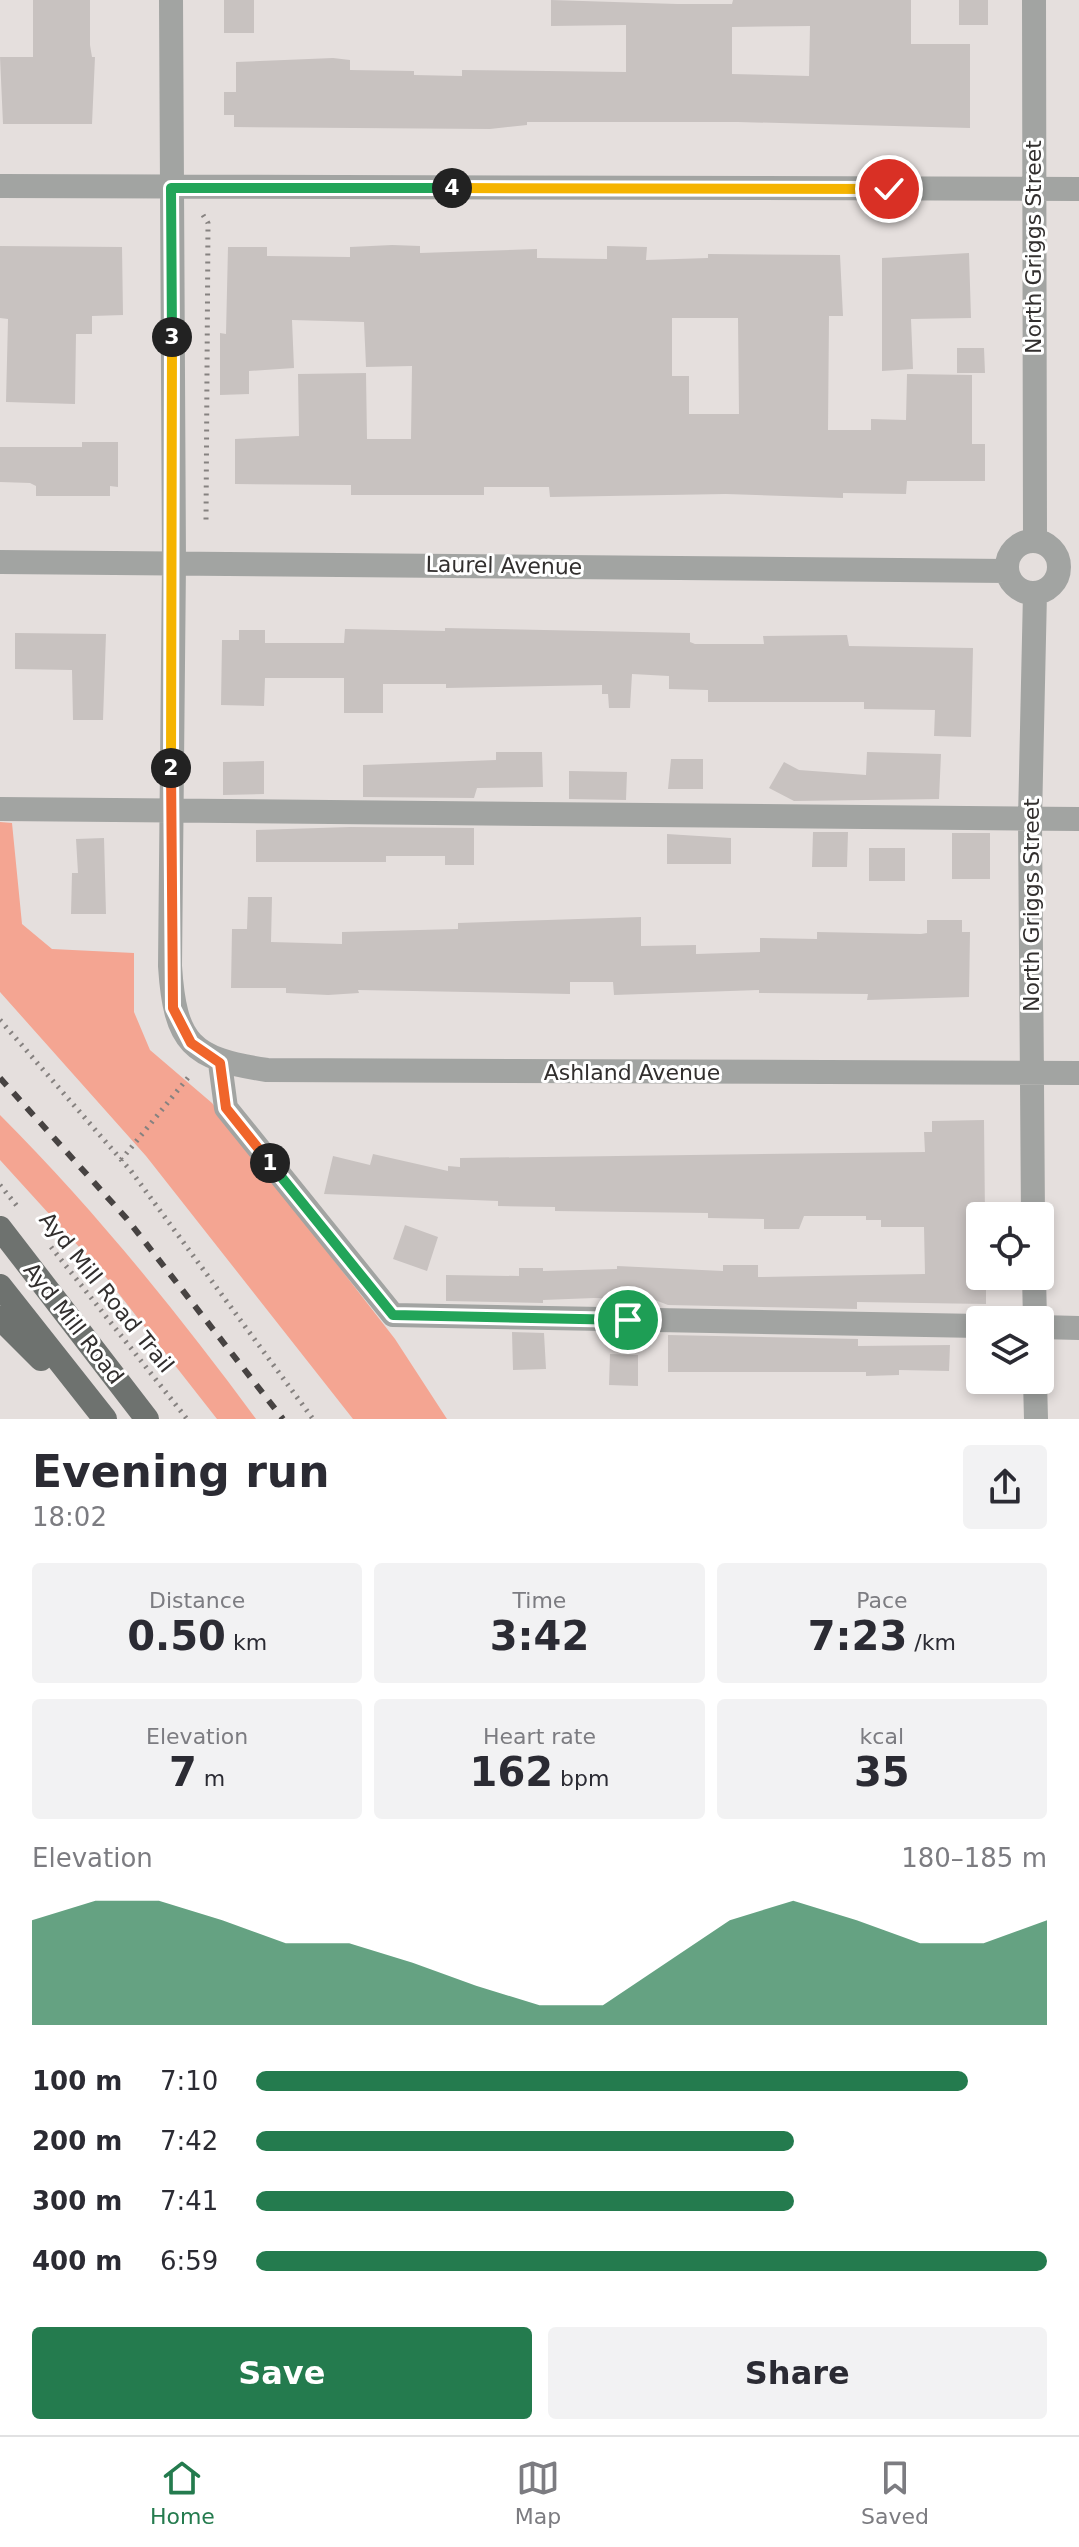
<!DOCTYPE html>
<meta charset="utf-8">
<style>
:root{--surface:#fff;--page:#f2f2f3;--text:#2b2b33;--muted:#7c7c81;--line:#e1e1e2;--accent:#247b4e}
body{margin:0;font-family:"DejaVu Sans",sans-serif;background:var(--page);color:var(--text);height:100vh;display:flex;flex-direction:column;font-size:30px;white-space:nowrap}
*{box-sizing:border-box;margin:0}
p{font-size:26px;color:var(--muted)}
.icon{flex:none;width:44px;height:44px;fill:none;stroke:currentColor;stroke-width:2;stroke-linecap:round;stroke-linejoin:round}
.map{position:relative;height:1419px;overflow:hidden}
.side{display:flex;flex-direction:column;background:var(--surface);flex:1}
.side>*{flex:none}
.fabs{position:absolute;left:966px;top:1202px;display:grid;gap:16px}
.fabs a{display:grid;place-items:center;width:88px;height:88px;border-radius:8px;background:var(--surface);box-shadow:0 4px 12px #0003;font-size:40px}
.pin{position:absolute;display:grid;place-items:center;width:68px;height:68px;color:#fff;margin:-34px;border:4px solid #fff;border-radius:50%;box-shadow:0 2px 8px #0007}
.km{position:absolute;width:40px;height:40px;margin:-20px;border-radius:50%;background:#222;color:#fff;font-size:22px;line-height:40px;text-align:center}
.round{display:grid;place-items:center;flex:none;width:84px;height:84px;border-radius:8px;background:var(--page)}
.head{display:flex;align-items:center;justify-content:space-between;height:136px;padding:0 32px}
h1{font-size:44px;font-weight:700;line-height:60px}
.stats{display:grid;grid-template-columns:repeat(3,1fr);gap:12px;height:136px;padding:8px 32px}
.stats div{display:grid;align-content:center;border-radius:8px;background:var(--page);text-align:center}
.stats b{font-size:40px;font-weight:700}
.stats small{font-size:22px;font-weight:400}
.stats p{font-size:22px}
.chart{height:224px;padding:16px 32px}
.chart p{display:flex;justify-content:space-between}
.chart svg{width:100%;height:144px;margin-top:8px;fill:var(--accent);opacity:.7}
.button{display:flex;gap:16px;margin-top:auto;padding:16px 32px}
.button a{flex:1;height:92px;border-radius:8px;background:var(--accent);color:#fff;font-size:32px;font-weight:700;line-height:92px;text-align:center}
.button a+a{background:var(--page);color:var(--text)}
ul{padding:0 32px;list-style:none;font-size:26px}
li{display:grid;grid-template-columns:128px 96px 1fr;align-items:center;height:60px}
li i{height:20px;border-radius:10px;background:var(--accent)}
.menu{display:flex;justify-content:space-around;align-items:center;height:112px;border-top:2px solid var(--line);background:var(--surface);font-size:22px;color:var(--muted)}
.menu a{display:grid;justify-items:center;gap:4px}
.menu .selected{color:var(--accent)}
.map>svg:first-child{display:block}
.green{fill:#f4a592}
.building{fill:#c8c2c0;fill-rule:evenodd}
.lines{fill:none;stroke-linecap:round;stroke-linejoin:round}
.path{stroke:#868280;stroke-width:5;stroke-dasharray:2 6;stroke-linecap:butt}
.minor{stroke:#a2a4a2;stroke-width:24}
.major{stroke:#6e726f;stroke-width:24}
.rail{stroke:#474342;stroke-width:6;stroke-dasharray:10 10;stroke-linecap:butt}
.split-1-casing{stroke:#fff;stroke-width:16}
.split-2-casing{stroke:#fff;stroke-width:16}
.split-3-casing{stroke:#fff;stroke-width:16}
.split-4-casing{stroke:#fff;stroke-width:16}
.split-5-casing{stroke:#fff;stroke-width:16}
.split-1{stroke:#22a559;stroke-width:10}
.split-2{stroke:#f0652b;stroke-width:10}
.split-3{stroke:#f5b400;stroke-width:10}
.split-4{stroke:#22a559;stroke-width:10}
.split-5{stroke:#f5b400;stroke-width:10}
.labels{text-anchor:middle;stroke-width:6;stroke-linejoin:round;paint-order:stroke}
.street-label{font-size:22px;fill:#322f2e;stroke:#fff}
</style>
<div class="map">
<svg width="1079" height="1419" viewBox="0 0 1079 1419">
<rect width="100%" height="100%" fill="#e5dfdd"/>
<path class="green" d="M0,822l12,1 10,101 30,25 82,4v59l16,38 62,53 183,236 52,80h-94l-207,-263 -146,-164z
M0,1115c93,93 178,198 256,304h-39l-116,-148 -101,-111z"/>
<path class="building" d="M33,0h57v45l2,12h3l-3,67h-89l-3,-67h33z
M224,0h30v33h-30z
M551,0l126,4h55l1,-4h178v44h59v84l-232,-6h-211v3l-37,4 -256,-2v-12h-10v-23h12v-30l97,-4 17,2v10l64,1v4l48,1v-6l164,2v-47l-75,1zM810,26l-1,50 -77,-2v-47z
M959,0h29v25h-29z
M392,245l28,1v7l117,-4v9l70,1v-13l40,1 -1,13 62,-2v-4l132,1 3,61h-14l-1,114h43v-11l35,1 1,-46 65,1v69h13v37h-78l-1,13 -63,-1v5l-117,-4 -176,3 -1,-10h-65v8h-133v-10l-116,-1v-45l64,-3 -1,-62 68,-1 1,66h44l1,-73 -46,1 -2,-45 -72,-2 2,48 -45,3v23l-29,1v-62l6,1 2,-87h39v9l83,1v-10zM672,318h66l1,96h-50v-38h-17z
M0,246l122,1 1,68 -31,1v18h-16l-1,70 -69,-2 2,-83 -8,-1z
M969,253l2,65 -60,1 2,50 -31,2v-113z
M957,348h27l1,25h-28z
M82,442h36v45l-8,-1v10h-74v-10l-6,-3 -30,-1v-35h82z
M445,628l245,5v9l5,2h69l-1,-8 84,-1 2,11 124,2 -2,89 -37,-1 1,-26 -71,-1v-7h-156v-12l-39,-1v-13l-37,-2 -2,34h-21l-1,-14h-6v-9l-156,3v-4h-63v29h-39v-35h-79l-1,28 -43,-1 1,-65h17v-10h26v13h79l1,-14 100,2z
M15,633l91,1 -3,86h-30l-1,-50 -57,-1z
M496,752h46l1,35 -66,1 -3,10 -111,-1v-32l133,-5z
M867,752l74,2 -2,45 -145,2 -25,-13 15,-26 15,8 67,5z
M671,759h32v30h-35z
M264,761v33l-41,1v-33z
M569,771l58,1 -1,28 -57,-1z
M350,827l124,1v37h-29v-9h-59v6h-130v-32z
M813,832h35l-1,35h-35z
M952,833h38v46h-38z
M667,834l64,4v26h-64z
M104,838l2,76h-35l1,-41h6l-2,-34z
M869,848h36v33h-36z
M248,897h24l-1,45 71,2v-12l116,-3v-6l183,-6v29l55,-1v9l64,-2v-14l57,1v-7l104,2 6,-1v-13h35v12h8l-1,65 -102,3 1,-6 -109,-1v-3l-145,5 -1,-13h-43v12l-212,-4 1,3 -31,2 -42,-2v-5h-55l1,-59h15z
M984,1120l1,96h-5v60h6v28l-129,-2v7l-189,-4 -13,-5 -61,-2 -51,2v3l-97,-2v-26l73,1v-8h24v3l74,-2v-3l106,5v-6h35v12l167,-3 -1,-47h-43v-7h-15v-4h-62l-5,13h-35v-10l-56,-1v-5l-153,-2v-4l-57,-1v-5l-174,-7 9,-38 37,9 3,-11 75,17v-5l12,1v-9l465,-6 -1,-20h8v-11z
M405,1225l33,12 -11,34 -34,-12z
M512,1332l32,1 2,36 -33,1z
M668,1335l190,4v7l92,-1 -1,26 -50,-1v5l-33,1v-4h-198z
M610,1354l28,1v31l-29,-1z"/>
<g class="lines">
<path class="path" d="M203,215l5,8 -2,299
M0,1020l131,151 182,248
M121,1160l70,-86
M0,1185l17,21
M51,1247l136,172"/>
<path class="minor" d="M171,0l3,563 -4,403c5,77 21,93 97,104l812,3
M1034,0l1,541
M0,186l1079,3
M1007 567a26 26 0 1 1 52 0a26 26 0 1 1-52 0Z
M0,562l1007,9
M0,809l1079,10
M220,1063l6,45 167,207 587,11
M1033,1216l-3,-397 5,-226
M1034,1276l1,44
M1040,1327l39,1
M1035,1380l1,39"/>
<path class="major" d="M0,1228l147,191
M0,1286l105,133
M0,1318l41,41"/>
<path class="rail" d="M0,1078l127,141 156,200"/>
</g>
<g class="lines">
<g class="split-1-casing">
<path id="split-1" d="M270,1163l123,152 235,5"/>
</g>
<g class="split-2-casing">
<path id="split-2" d="M171,768l2,240 18,35 29,20 6,45 44,55"/>
</g>
<g class="split-3-casing">
<path id="split-3" d="M171,768l1,-431"/>
</g>
<g class="split-4-casing">
<path id="split-4" d="M172,337l-1,-149h281"/>
</g>
<g class="split-5-casing">
<path id="split-5" d="M452,188l437,1"/>
</g>
<use href="#split-1" class="split-1"/>
<use href="#split-2" class="split-2"/>
<use href="#split-3" class="split-3"/>
<use href="#split-4" class="split-4"/>
<use href="#split-5" class="split-5"/>
</g>
<g class="labels">
<g class="street-label">
<text transform="translate(1033 247) rotate(-90)" y="8">North Griggs Street</text>
<text transform="translate(504 565) rotate(1)" y="8">Laurel Avenue</text>
<text transform="translate(1031 905) rotate(-90)" y="8">North Griggs Street</text>
<text x="632" y="1080">Ashland Avenue</text>
<text transform="translate(107 1292) rotate(51)" y="8">Ayd Mill Road Trail</text>
<text transform="translate(74 1323) rotate(52)" y="8">Ayd Mill Road</text>
</g>
</g>
</svg>
<div class="fabs">
<a><svg class="icon" aria-label="locate" viewBox="0 0 24 24"><circle cx="12" cy="12" r="6"/><path d="M12 2v4M12 18v4M2 12h4M18 12h4"/></svg></a>
<a><svg class="icon" aria-label="layers" viewBox="0 0 24 24"><path d="M12 4l9 5-9 5-9-5zM3 14l9 5 9-5"/></svg></a>
</div>
<div class="pin" style="left:628px;top:1320px;background:#1e9e55"><svg class="icon" aria-label="arrive" viewBox="0 0 24 24"><path d="M6 21V4h12l-3 4 3 4H6"/></svg></div>
<div class="pin" style="left:889px;top:189px;background:#d93025"><svg class="icon" aria-label="check" viewBox="0 0 24 24"><path d="M5 12l5 5 9-10"/></svg></div>
<b class="km" style="left:270px;top:1163px">1</b>
<b class="km" style="left:171px;top:768px">2</b>
<b class="km" style="left:172px;top:337px">3</b>
<b class="km" style="left:452px;top:188px">4</b>
</div>
<section class="side">
<div class="head"><div><h1>Evening run</h1><p>18:02</p></div><a class="round"><svg class="icon" aria-label="share" viewBox="0 0 24 24"><path d="M12 15V3M7 8l5-5 5 5M5 13v7h14v-7"/></svg></a></div>
<div class="stats">
<div><p>Distance</p><b>0.50<small> km</small></b></div>
<div><p>Time</p><b>3:42</b></div>
<div><p>Pace</p><b>7:23<small> /km</small></b></div>
</div>
<div class="stats">
<div><p>Elevation</p><b>7<small> m</small></b></div>
<div><p>Heart rate</p><b>162<small> bpm</small></b></div>
<div><p>kcal</p><b>35</b></div>
</div>
<div class="chart"><p><span>Elevation</span>180–185 m</p>
<svg viewBox="0 0 160 44" preserveAspectRatio="none"><path d="M0 44V12L10 6L20 6L30 12L40 19L50 19L60 25L70 32L80 38L90 38L100 25L110 12L120 6L130 12L140 19L150 19L160 12V44z"/></svg>
</div>
<ul>
<li><b>100 m</b>7:10<i style="width:90%"></i></li>
<li><b>200 m</b>7:42<i style="width:68%"></i></li>
<li><b>300 m</b>7:41<i style="width:68%"></i></li>
<li><b>400 m</b>6:59<i style="width:100%"></i></li>
</ul>
<div class="button"><a>Save</a><a>Share</a></div>
</section>
<nav class="menu">
<a class="selected"><svg class="icon" aria-label="home" viewBox="0 0 24 24"><path d="M3 11l9-7 9 7M6 9v11h12V9"/></svg>Home</a>
<a><svg class="icon" aria-label="map" viewBox="0 0 24 24"><path d="M3 6l6-2 6 2 6-2v14l-6 2-6-2-6 2zM9 4v14M15 6v14"/></svg>Map</a>
<a><svg class="icon" aria-label="saved" viewBox="0 0 24 24"><path d="M7 4h10v16l-5-4-5 4z"/></svg>Saved</a>
</nav>
